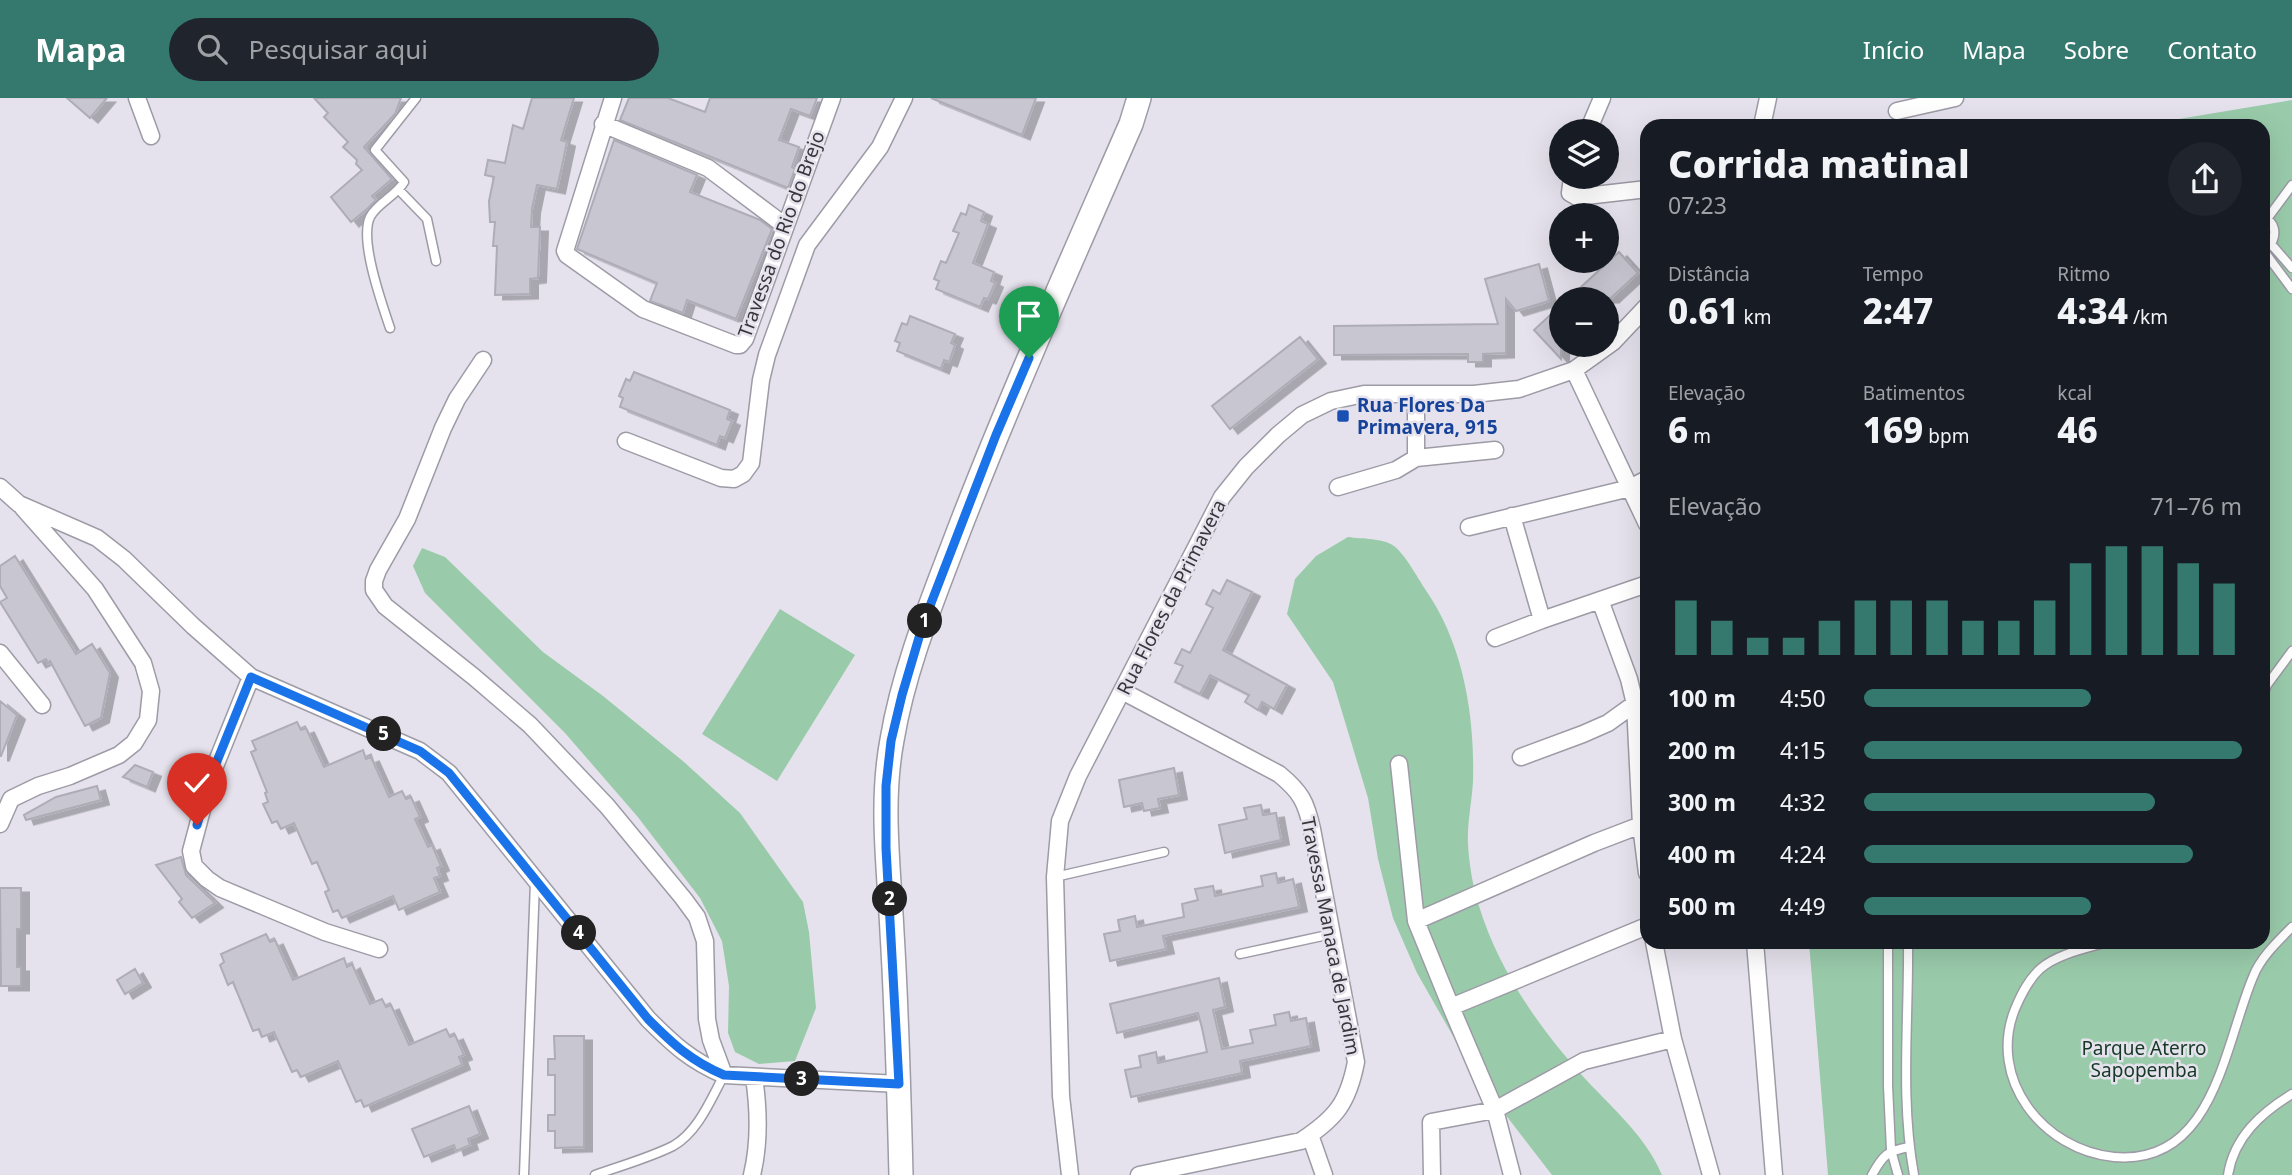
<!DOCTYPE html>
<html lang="pt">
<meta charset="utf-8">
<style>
:root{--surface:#171b24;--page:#20242c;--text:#f1f3f6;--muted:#9ea1a6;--accent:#35796e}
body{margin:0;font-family:"Noto Sans",sans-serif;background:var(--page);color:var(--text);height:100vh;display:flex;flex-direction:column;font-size:26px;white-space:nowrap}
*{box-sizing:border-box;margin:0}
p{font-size:23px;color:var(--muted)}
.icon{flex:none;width:38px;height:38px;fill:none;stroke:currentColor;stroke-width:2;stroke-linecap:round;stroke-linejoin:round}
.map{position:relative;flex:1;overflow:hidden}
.details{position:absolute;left:1640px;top:21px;width:630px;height:830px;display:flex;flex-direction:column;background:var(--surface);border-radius:21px;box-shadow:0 7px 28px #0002}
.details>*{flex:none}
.buttons{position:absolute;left:1549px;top:21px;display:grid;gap:14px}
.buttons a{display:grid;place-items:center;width:70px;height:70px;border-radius:50%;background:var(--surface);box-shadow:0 7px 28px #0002;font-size:35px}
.pin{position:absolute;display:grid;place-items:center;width:60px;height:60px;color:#fff;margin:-72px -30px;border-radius:50% 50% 50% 0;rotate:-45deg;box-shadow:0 0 7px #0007}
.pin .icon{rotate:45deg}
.km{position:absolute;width:35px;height:35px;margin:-18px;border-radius:50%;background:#222;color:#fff;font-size:19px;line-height:35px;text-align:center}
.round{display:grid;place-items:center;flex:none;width:74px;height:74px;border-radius:37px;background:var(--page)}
.summary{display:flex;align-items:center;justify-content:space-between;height:119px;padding:0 28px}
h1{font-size:38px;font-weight:800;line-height:52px}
.figures{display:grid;grid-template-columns:repeat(3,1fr);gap:10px;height:119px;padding:7px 28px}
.figures div{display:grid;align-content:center}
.figures b{font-size:35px;font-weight:800}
.figures small{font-size:19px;font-weight:400}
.figures p{font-size:19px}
.chart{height:196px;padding:14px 28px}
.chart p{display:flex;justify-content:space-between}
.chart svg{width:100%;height:126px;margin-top:7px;stroke:var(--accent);stroke-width:6}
ul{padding:0 28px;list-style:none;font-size:23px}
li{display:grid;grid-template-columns:112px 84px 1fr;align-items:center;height:52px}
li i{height:18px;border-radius:9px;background:var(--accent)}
header{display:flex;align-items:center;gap:42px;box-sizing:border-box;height:98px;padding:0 35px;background:var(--accent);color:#fff}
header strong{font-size:33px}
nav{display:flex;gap:38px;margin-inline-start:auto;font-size:24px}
.search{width:490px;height:63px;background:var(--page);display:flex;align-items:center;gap:18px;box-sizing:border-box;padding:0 24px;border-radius:38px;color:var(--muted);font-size:26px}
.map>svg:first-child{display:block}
.green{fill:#99cbaa}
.building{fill:#c8c6d1;stroke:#aeacb6;stroke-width:2;filter:url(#shadow)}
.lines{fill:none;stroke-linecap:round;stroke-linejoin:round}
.lane-casing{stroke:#9d9ba6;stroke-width:11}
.street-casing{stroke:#9d9ba6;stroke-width:19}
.secondary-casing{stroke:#9d9ba6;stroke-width:26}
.lane{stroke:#fff;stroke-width:8}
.street{stroke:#fff;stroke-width:16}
.secondary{stroke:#fff;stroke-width:23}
.route-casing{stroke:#fff;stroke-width:14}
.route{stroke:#1a73e8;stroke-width:9}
.transit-dot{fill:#1a4fb4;stroke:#e5e2ed;stroke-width:2.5}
.labels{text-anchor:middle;stroke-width:5;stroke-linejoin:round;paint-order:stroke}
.street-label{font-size:19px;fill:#37363b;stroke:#e5e2ed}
.transit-label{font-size:19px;font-weight:bold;fill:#164399;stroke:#e5e2ed;text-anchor:start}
.park-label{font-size:19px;fill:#153924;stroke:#e5e2ed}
</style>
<header>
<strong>Mapa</strong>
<div class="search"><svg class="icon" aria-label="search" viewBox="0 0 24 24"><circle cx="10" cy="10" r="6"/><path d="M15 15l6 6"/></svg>Pesquisar aqui</div>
<nav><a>Início</a><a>Mapa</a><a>Sobre</a><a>Contato</a></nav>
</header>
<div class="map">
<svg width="2292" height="1077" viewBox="0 0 2292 1077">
<defs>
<filter id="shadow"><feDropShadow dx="8" dy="4.5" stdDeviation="0" flood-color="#0004"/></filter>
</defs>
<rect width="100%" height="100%" fill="#e5e2ed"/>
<path class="green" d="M2292,2v1075h-464l-19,-233h454v-816h-126z
M1348,439c14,2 35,1 46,9 10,7 24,32 31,43 38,54 50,126 48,192 -1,20 -6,42 -5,63 1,19 5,44 11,62 18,59 54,113 94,159 30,36 70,65 89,110h-110l-75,-97 -60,-105 -24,-55 -15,-59 -10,-61 -35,-116 -46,-68 8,-35 21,-23z
M422,450l23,9 98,95 60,44 81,66 56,51 63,89 6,30 7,76 -21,53 -36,3 -24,-12 -7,-19 1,-47 -7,-45 -22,-43 -63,-82 -72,-83 -140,-140 -12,-27z
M780,511l75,46 -78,126 -75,-47z"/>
<path class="building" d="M67,0h40l-17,20z
M314,0h87l-6,16 -31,33 28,32 -20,17 4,4 -9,9 -16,13 -20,-25 31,-27 -6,-6 1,-4 -14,-13 5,-5 -24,-25 4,-4z
M532,0h42l-13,42 6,2 -10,47 -20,-4 -5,24 -1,18h9l-2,51 -8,1v15l-35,1 2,-49h-4l2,-24h-5l-1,-21 5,-24 -9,-2 3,-15 17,3 8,-38 10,4z
M629,0h39l37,14 5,-14h107l-7,18 -19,-7 -12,31 20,7 -7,20 3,2 -7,19 -168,-68z
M931,0h105l-14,37z
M614,42l83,35 -7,17 70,28 12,9 -36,90 -49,-19 -4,13 -33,-12 7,-18 -80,-34z
M969,107l15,7 -3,9 7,3 -15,39 21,9 -3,9 4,2 -7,16 -4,-1 -4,9 -44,-18 3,-8 -5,-2 7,-18 5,2 13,-30 -6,-2 8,-18 5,2z
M1619,154l19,21 -27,25 -43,1z
M1539,166l10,37 -33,10 -10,-12v54l-23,1v8h-15v-8l-134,1v-29l164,-2 -13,-45z
M1561,207v54l-27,-29z
M910,218l45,18 -4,9 4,2 -6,17 -5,-2 -3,9 -44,-18 3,-8 -5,-2 7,-18 5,2z
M1300,239l18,22 -88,70 -18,-23z
M634,274l96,38 -3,9 5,2 -7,17 -5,-2 -3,9 -97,-38 3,-9 -4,-2 7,-17 4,2z
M15,458l61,98 16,-10 18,29 -9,45 -16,8 -35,-65 -2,2 -2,-4 -8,4 -38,-61 7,-4 -7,-12v-20z
M1227,482l25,12 -29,58 64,35 -13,24 -12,-7 -4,8 -13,-8 4,-7 -39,-20 -10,19 -25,-12 8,-16 -8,-3 7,-14 8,4 23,-45 -7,-4 7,-14 7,4z
M0,603l17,14 -16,41h-1z
M297,624l4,8 5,-2 18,39 39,-17 3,9 5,-2 18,40 13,-6 4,8 5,-2 9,20 -5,2 13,28 4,-2 9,21 -4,2 3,8 -6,2 6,14 -41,18 -6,-14 -51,22 -4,-8 -5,2 -8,-20 4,-2 -12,-28 -5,2 -18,-41 -13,6 -4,-8 -5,2 -9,-19 5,-2 -3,-9 2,-1 -16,-40 5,-2 -4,-9z
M135,667l18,7 -6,15 -24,-10z
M1174,670l5,27 -21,4 2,9 -16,3 -2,-8 -18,4 -5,-27z
M97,688l4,14 -75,20 -2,-5 32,-18z
M1261,707l2,10 13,-2 5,27 -56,13 -6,-28 28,-6 -3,-11z
M181,759l5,18 29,28 -23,15 -13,-16 3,-3 -26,-34z
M1276,775l2,10 15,-4 6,28 -136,29 3,13 -56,12 -6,-27 16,-3 -2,-11 17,-4 2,11 47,-10 -2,-13 16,-4 -3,-11 18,-3 2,10 48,-10 -2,-10z
M0,790h21v41h-4v38h4v19h-20z
M266,836l4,8 5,-2 18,40 51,-22 3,9 5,-3 18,40 12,-5 4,8 5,-2 18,40 37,-16 4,8 5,-2 9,20 -5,2 3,8 -98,42 -3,-7 -5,2 -18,-41 -37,16 -4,-7 -5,2 -18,-40 -12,5 -3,-8 -6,2 -20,-49 -5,3 -8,-20 4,-3 -3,-8z
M135,871l8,14 -18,11 -8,-14z
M1219,880l6,29 -12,3 9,39 31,-6 -3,-13 26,-5 -2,-10 15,-3 2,9 15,-3 5,28 -71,15 2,12 -111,24 -6,-27 16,-3 -2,-11 17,-4 2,11 49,-11 -5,-24 -4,-15 -81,20 -7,-29z
M554,938h30v111l-29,1v-17h-7v-16h7v-40h-7v-16h7z
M469,1008l11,28 -12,5 2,6 -14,6 -2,-6 -30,12 -12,-28z"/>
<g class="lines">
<g class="lane-casing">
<path id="lane" d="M399,92l28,29 9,42
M2263,119c12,5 14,16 8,27l-8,5
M2267,121l25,-34
M2271,146l21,24
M2263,152l29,39
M390,230c-8,-24 -31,-88 -20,-111 7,-14 26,-21 34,-35l-29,-32 41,-52
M2263,597l4,-10 25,-34
M1055,779l109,-25
M1888,844v144l3,64 7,25
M1908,844c1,78 -8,156 6,233
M2108,844c-21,6 -51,12 -68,27 -12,11 -19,26 -25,40 -28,70 28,141 99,148 100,9 110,-111 139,-180 7,-19 25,-36 39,-50
M1240,856l92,-20
M524,1077l11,-293
M595,1077c25,-9 54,-17 78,-29 25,-14 38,-47 51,-71
M1872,1077c11,-20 15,-24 37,-28
M2228,1077c6,-38 33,-62 64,-81"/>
</g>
<g class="street-casing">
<path id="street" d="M137,0l14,38
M613,0l-48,153 2,4 76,54 93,36h4l5,-6 87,-241
M1897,13l58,-13
M603,26l105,44 76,57
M1762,28l6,-28
M1588,33l14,-33
M1572,79l-2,16 7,4 70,-8
M483,262l-26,39 -14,29 -36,91 -29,51 -4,11v9l11,16 89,71 56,48 77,81 76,92 14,19 8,24 2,78 4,21 13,35
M1574,272l73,154
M1416,296v64l79,-8
M626,343l95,37 13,1 9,-5 8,-11 10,-83 6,-25 40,-110 73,-98 24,-49
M0,389l19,17 78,34 27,21 69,67 58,51 169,74 29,22 199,246c26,26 42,41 76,56l175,9
M1338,389l58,-17 20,-12
M1512,418l30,104
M1469,429l161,-39 17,-9
M1600,502l29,79 6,25 6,121 6,48
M1495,540l47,-18 105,-36
M0,555l42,52
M251,579l-40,99 -20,75 3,15 13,13 13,9 105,44 54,17
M1122,593l157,83c22,18 27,28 33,55l44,233c-8,41 -20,56 -55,79l-162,34
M1521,659l62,-23 25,-11 39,-28
M1399,666l17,157 35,86 196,-81
M0,726l11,-25 27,-13 32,-10 49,-21 15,-12 14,-23 3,-29 -8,-28 -48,-74 -72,-81
M1416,823l178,-78 47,-18
M1654,844l19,97 38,136
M1755,844l19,233
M1451,909l44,103 89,-49 89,-22
M1310,1037l14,40
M752,1077c8,-33 7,-64 2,-98
M1070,1077l-9,-79 -6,-219 5,-56 18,-45 144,-279 24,-30 32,-32 24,-20 29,-14 33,-7h110l45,-5 55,-19 39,-28 34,-36
M1432,1077l-1,-53 64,-12 17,65"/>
</g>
<g class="secondary-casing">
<path id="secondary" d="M901,1077c-2,-81 -4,-162 -9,-243 -3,-64 -12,-128 0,-192 12,-72 41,-141 67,-210 53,-137 113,-271 172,-406l8,-26"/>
</g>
<use href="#lane" class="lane"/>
<use href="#street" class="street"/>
<use href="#secondary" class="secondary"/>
</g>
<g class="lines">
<g class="route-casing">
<path id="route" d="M197,727l14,-49 40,-99 169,74 29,22 199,246c25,25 43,42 76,56l175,9 -13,-236v-62l5,-45 11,-46 21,-71 73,-189 33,-77"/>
</g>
<use href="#route" class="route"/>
</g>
<rect class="transit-dot" x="1336" y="311" width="14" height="14" rx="3.5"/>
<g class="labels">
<g class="street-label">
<text transform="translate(781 136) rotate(-70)" y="7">Travessa do Rio do Brejo</text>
<text transform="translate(1171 499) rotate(-63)" y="7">Rua Flores da Primavera</text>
<text transform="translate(1331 838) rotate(79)" y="7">Travessa Manaca de Jardim</text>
</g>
<g class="transit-label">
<text x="1357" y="314">Rua Flores Da<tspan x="1357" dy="22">Primavera, 915</tspan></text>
</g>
<g class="park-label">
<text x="2144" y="957">Parque Aterro<tspan x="2144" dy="22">Sapopemba</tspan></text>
</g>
</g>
</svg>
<div class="buttons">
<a><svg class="icon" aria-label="layers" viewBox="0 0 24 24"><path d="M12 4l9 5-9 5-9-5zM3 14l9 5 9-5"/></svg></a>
<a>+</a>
<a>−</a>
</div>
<div class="pin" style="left:1029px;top:260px;background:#1e9e55"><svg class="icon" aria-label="arrive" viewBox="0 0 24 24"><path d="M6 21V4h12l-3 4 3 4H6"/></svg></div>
<div class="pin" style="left:197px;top:727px;background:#d93025"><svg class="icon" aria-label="check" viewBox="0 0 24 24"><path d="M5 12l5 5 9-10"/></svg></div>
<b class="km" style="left:925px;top:523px">1</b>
<b class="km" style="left:890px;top:801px">2</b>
<b class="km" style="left:802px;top:981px">3</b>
<b class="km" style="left:579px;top:835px">4</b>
<b class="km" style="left:384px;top:636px">5</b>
<section class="details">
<div class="summary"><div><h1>Corrida matinal</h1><p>07:23</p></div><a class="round"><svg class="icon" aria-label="share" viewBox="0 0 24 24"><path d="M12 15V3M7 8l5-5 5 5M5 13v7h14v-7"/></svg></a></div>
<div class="figures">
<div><p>Distância</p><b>0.61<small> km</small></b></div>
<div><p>Tempo</p><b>2:47</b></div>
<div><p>Ritmo</p><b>4:34<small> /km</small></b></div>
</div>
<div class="figures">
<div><p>Elevação</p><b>6<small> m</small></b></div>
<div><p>Batimentos</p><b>169<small> bpm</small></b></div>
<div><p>kcal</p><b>46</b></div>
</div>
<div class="chart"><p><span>Elevação</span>71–76 m</p>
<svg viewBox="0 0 160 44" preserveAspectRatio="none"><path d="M5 44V25M15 44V32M25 44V38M35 44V38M45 44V32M55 44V25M65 44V25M75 44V25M85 44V32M95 44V32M105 44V25M115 44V12M125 44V6M135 44V6M145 44V12M155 44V19"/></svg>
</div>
<ul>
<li><b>100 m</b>4:50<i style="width:60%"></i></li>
<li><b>200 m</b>4:15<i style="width:100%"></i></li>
<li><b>300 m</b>4:32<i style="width:77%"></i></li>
<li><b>400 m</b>4:24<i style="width:87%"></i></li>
<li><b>500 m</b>4:49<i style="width:60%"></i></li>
</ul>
</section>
</div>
